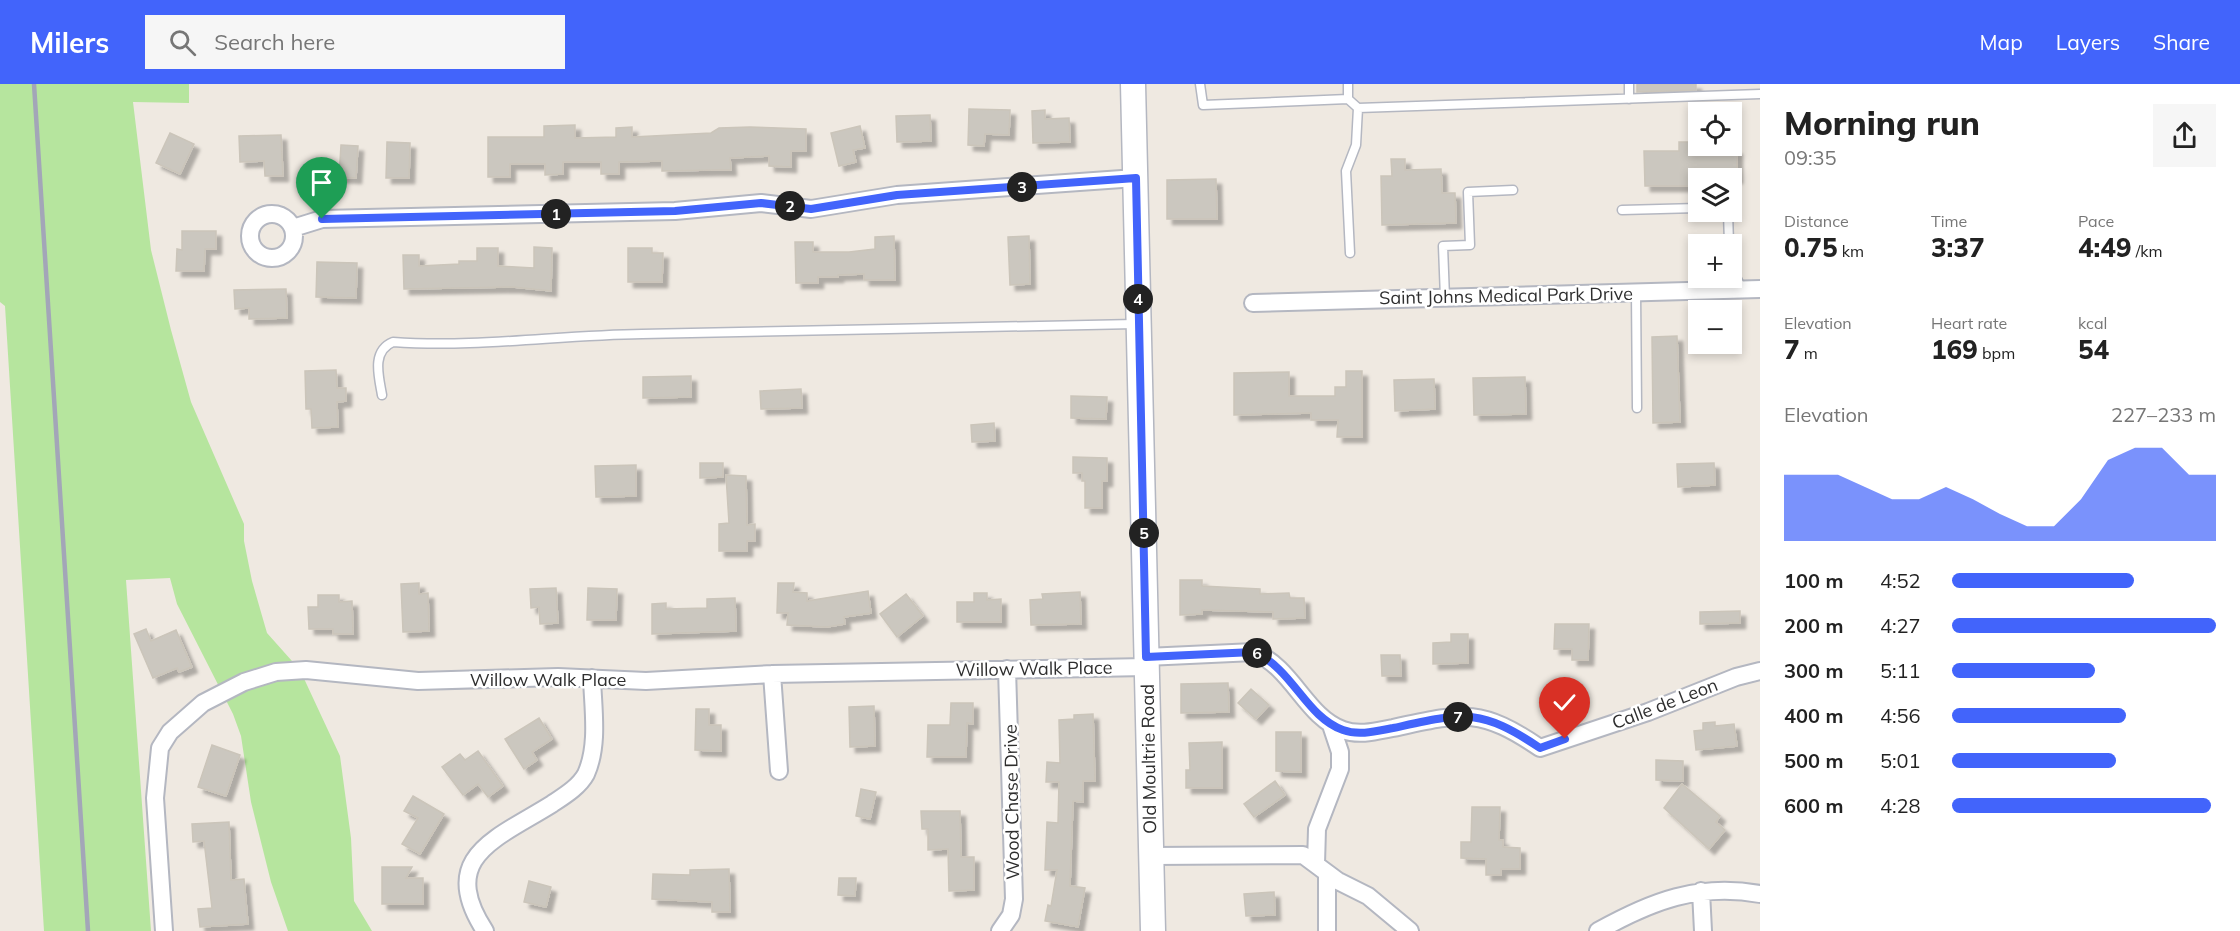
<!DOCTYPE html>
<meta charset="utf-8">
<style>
:root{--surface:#fff;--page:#f6f6f6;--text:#222;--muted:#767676;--accent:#4264fb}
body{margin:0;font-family:Mulish,sans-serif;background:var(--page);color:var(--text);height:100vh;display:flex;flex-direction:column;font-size:22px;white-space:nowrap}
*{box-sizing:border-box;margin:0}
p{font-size:20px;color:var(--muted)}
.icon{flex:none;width:33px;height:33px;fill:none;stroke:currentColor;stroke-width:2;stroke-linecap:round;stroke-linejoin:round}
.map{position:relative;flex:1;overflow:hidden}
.drawer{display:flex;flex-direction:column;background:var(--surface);width:480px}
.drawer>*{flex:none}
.buttons{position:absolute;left:1688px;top:18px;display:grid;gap:12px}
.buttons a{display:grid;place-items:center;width:54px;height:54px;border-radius:0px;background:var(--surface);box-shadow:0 3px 9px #0003;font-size:30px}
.pin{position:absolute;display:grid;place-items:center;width:51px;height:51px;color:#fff;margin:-62px -26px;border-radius:50% 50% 50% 0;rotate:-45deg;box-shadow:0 0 6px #0007}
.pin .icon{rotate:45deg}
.km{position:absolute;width:30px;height:30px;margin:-15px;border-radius:50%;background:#222;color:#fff;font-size:16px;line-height:30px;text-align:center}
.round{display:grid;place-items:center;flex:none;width:63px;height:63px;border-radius:0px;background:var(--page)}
.head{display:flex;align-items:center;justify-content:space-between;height:102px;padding:0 24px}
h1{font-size:33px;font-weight:800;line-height:45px}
.stats{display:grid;grid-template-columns:repeat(3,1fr);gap:9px;height:102px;padding:6px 24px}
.stats div{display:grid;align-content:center}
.stats b{font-size:26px;font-weight:800}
.stats small{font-size:16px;font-weight:400}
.stats p{font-size:16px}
.chart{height:168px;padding:12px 24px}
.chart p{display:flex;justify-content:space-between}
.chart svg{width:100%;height:108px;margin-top:6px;fill:var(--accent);opacity:.7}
ul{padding:0 24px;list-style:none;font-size:20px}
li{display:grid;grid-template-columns:96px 72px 1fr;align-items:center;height:45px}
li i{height:15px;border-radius:8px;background:var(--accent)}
header{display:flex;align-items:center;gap:36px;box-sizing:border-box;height:84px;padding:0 30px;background:var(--accent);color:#fff}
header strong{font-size:28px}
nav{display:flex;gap:33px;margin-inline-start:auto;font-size:21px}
.search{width:420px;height:54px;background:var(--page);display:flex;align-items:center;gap:15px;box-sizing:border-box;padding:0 21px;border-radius:0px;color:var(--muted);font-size:22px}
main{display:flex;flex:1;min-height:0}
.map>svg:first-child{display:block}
.green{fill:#b6e59e}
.building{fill:#cbc7bf;stroke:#cbc5ba;stroke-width:1.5;filter:url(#shadow)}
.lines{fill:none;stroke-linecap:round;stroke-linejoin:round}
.service-casing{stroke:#b4b7c1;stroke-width:11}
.minor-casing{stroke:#b4b7c1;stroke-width:20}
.secondary-casing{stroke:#b4b7c1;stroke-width:27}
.service{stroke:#fff;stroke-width:8}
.minor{stroke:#fff;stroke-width:16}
.secondary{stroke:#fff;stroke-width:24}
.rail{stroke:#a3a6b8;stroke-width:4.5}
.route-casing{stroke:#fff;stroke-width:12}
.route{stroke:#4264fb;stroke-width:8}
.labels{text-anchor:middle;stroke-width:5;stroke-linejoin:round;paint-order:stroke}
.street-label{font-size:18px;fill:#2e2e2e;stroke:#fff}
</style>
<header>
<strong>Milers</strong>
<div class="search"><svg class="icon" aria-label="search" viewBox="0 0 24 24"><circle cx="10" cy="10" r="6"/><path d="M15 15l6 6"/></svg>Search here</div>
<nav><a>Map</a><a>Layers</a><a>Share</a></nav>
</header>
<main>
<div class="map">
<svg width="1760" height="847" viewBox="0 0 1760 847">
<defs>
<filter id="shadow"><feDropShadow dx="5.5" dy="5.5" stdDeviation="1.5" flood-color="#0004"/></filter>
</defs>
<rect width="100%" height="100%" fill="#efe9e1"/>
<path class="green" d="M0,0h189v19l-56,-1 18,148 20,80 20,72 53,122v17l8,40 15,52 33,37 40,86 11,82 3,63 18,30h-84l-17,-49 -20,-80 -10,-66 -8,-22 -56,-110 -7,-26 -44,2 25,351h-107l-39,-625 -5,-4z"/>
<path class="building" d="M1637,0h59v6l-59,2z
M969,25l41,1 -1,25 -24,-1 -1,12 -16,-1z
M1045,26v9l24,-1 1,24 -37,1 -1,-32z
M930,31l1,26 -34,1 -1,-26z
M575,41v13l41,-1v-9l16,-1v10l79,-4 8,-5 31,-1 56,2v22h-15v16l-22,-1v-10l-39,2 1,12h-18l-51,1v-10l-43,1v12h-18v-12h-38v12l-18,1v-11h-35v13h-22v-40h56v-11z
M860,42l5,22 -12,2 3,12 -17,4 -8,-33z
M170,49l24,11 -14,30 -24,-11z
M281,51l2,41h-18l-1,-15 -24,1 -1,-26z
M387,58l23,1 -1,35h-23z
M1679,58h16v8l42,-1v29h-39v8h-53l-1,-35h35z
M341,61l17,1 -2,32 -17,-1z
M1391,75h14v11l36,-1 1,24h13l1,30 -74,2 -1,-49h11z
M1216,95l1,40h-50v-39z
M182,147h34v18h-11l-1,22h-28l1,-22 5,1z
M894,152l1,44h-31v-6l-26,1v2h-20v6h-22l-1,-41h18v10h36l26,-3v-12z
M1029,152l1,48 -20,1 -2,-48z
M534,163l18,1 -1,43 -38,-4 -109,2 -1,-34h16v11l40,-2v-3h18v-13h21v18l36,2z
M628,164h24v5h11l-1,29h-34z
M317,178l40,1 -1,35 -40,-1z
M286,205l1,29 -38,1v-11l-14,1 -1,-19z
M1677,252l3,86 -27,1 -1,-86z
M336,286l1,18h9v13l-9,1 1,25 -26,1 -1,-19h-5l-1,-38z
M1346,287h16v66h-25l1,-17h-27v-7l-77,2v-42l55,-1v24h46v-9h11z
M691,292v21l-48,1v-21z
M1525,293l1,37 -52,1 -1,-37z
M1434,295l1,30 -40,2 -1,-31z
M801,305l1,19 -41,1 -1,-18z
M1071,312l36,1 -1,22 -35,-1z
M994,339l1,18 -23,1 -1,-17z
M1073,373l34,1v23h-5v27h-17v-27h-3v-8h-9z
M700,379h23v14l-23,1z
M1714,379l1,22 -37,2 -1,-23z
M636,381v31l-40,1 -1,-31z
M726,391l20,1 1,49 8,-1v17h-8v10h-28v-27l10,-1z
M1180,496h22v6l58,3v5l29,-1 1,5h14l1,20 -32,1v-7l-71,-2v4l-22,1z
M419,499v11l9,-1 1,38 -26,1 -2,-48z
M778,499h16l-1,9 14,1v8l61,-10 3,22 -27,4 1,7 -18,3 -40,-2 1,-12h-11z
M556,504l2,35 -18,1 -1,-17 -8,1 -1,-19z
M588,504l29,1 -1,31h-29z
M1080,508l1,32 -50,1 -1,-25 13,-1 -1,-5z
M974,509h13v7l14,-1v23h-44v-20h17z
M906,510l17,22 -26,21 -17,-23z
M318,511h21v7l13,-1 1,33h-20v-5h-24l-1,-22h10z
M735,514l1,33 -84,3v-30l14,-1v6l41,-1v-9z
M1740,527v12l-40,1v-12z
M1555,540h34l-1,36h-16v-11h-18z
M146,545l5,12 25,-11 16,37 -13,5 -2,-4 -24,10 -19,-44z
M1451,550h17v29l-35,1v-21l18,-1z
M1381,571h19l1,21h-19z
M1228,599l1,29 -48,1v-29z
M1251,605l18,16 -13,14 -18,-16z
M951,619h22v21l-6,-1 -1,34h-39l1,-32h22z
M874,622l1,40 -25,1 -1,-40z
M696,625h13v16h12v26l-26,-1z
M1093,630l2,67h-12v21l-10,-1 -3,85 15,2 -7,39 -33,-6 3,-16 3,1 6,-36h-12l2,-48 11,1 1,-41h-13l1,-20 13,1 -1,-43 15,-1v-4z
M539,634l13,21 -20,13 5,8 -13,9 -19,-30z
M1715,638v4l19,-2 3,22 -41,4 -2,-19 9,-1v-7z
M1276,648h25v40l-25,-1z
M1222,658v46h-36v-18h4l-1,-27z
M212,661l28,10 -14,41 -28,-9z
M478,667l25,35 -15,11 -10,-13 -15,11 -21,-28 18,-13 5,6z
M1656,676l27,1v20l-27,-1z
M1275,697l10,14 -31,22 -10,-13z
M1682,700l38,32 -4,6 9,8 -16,19 -45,-41z
M861,705l15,3 -6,27 -14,-3z
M413,712l31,18 -24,40 -18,-10 16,-26 -14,-7z
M1472,723h28l-1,33h4v7l17,1v21h-19v6h-15v-16l-25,-1v-16h10z
M921,727h39l1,46h13v33l-25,1 -1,-42 -20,1v-21h-6z
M229,738l2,58 13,-1 4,45 -48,3 -2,-18 14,-1 -8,-67 -11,1 -1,-18z
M382,783h30l-6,11h17v26h-41z
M729,785l1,43h-18v-10l-60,-3 1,-25 37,1v-5z
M839,794h17l-1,18 -17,-1z
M529,797l22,6 -5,20 -22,-5z
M1274,808l1,23 -29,1 -2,-22z"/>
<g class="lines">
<g class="service-casing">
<path id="service" d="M1200,0l3,21 145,-6
M1348,0v15l10,9 402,-14
M1629,0v15
M1622,126l76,-2
M1728,128l1,32
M1350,169l-4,-82 10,-26 2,-37
M1731,183l11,22
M1636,208l1,116
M1445,214l-2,-52 27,-1 -2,-53 45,-2
M382,311c-3,-18 -11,-44 11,-53 83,6 166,-7 249,-8 164,-3 329,-7 493,-10"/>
</g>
<g class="minor-casing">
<path id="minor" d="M250 152a22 22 0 1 1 44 0a22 22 0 1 1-44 0Z
M293,144l29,-9 353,-8 86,-8 50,6 86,-14 239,-17
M1253,219l507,-14
M1146,573l108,-5c39,16 52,65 89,78 16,6 34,1 50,-2 69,-15 87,-21 147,20l108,-36 88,-35 24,-6
M772,590l7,97
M1151,772l152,-1 35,26 30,15 42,35
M1316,780l1,-35 23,-60v-17l-9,-27
M1327,789v58
M1701,807l2,40
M164,847l-9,-133 5,-50 10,-16 33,-29 41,-21 32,-10 30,-2 112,11 140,-4 88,4 126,-7 374,-7
M485,847c-48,-74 11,-92 67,-127 12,-8 27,-17 34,-30 13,-29 7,-65 6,-96
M1000,847l11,-16 3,-16 -7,-230
M1598,847c54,-30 100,-48 162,-37"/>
</g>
<g class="secondary-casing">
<path id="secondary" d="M1133,0l20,847"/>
</g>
<use href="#service" class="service"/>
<use href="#minor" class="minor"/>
<use href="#secondary" class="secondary"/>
<path class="rail" d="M34,0l54,847"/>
</g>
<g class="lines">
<g class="route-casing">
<path id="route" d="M322,135l353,-8 86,-8 50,6 86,-14 239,-17 10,479 108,-5c39,17 52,65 89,78 16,6 34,1 50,-2 70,-15 86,-21 147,20l25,-9"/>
</g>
<use href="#route" class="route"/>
</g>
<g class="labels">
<g class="street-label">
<text transform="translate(1506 212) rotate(-1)" y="6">Saint Johns Medical Park Drive</text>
<text transform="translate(1034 585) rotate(-1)" y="6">Willow Walk Place</text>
<text x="548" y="602">Willow Walk Place</text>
<text transform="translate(1665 620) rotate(-21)" y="6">Calle de Leon</text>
<text transform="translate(1149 675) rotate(-91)" y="6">Old Moultrie Road</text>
<text transform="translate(1012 718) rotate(-91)" y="6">Wood Chase Drive</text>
</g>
</g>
</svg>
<div class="buttons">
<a><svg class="icon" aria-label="locate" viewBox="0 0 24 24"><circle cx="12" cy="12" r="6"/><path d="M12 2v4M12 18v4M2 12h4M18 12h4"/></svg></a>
<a><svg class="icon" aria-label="layers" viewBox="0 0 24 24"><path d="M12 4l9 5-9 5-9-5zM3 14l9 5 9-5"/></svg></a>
<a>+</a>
<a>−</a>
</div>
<div class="pin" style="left:322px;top:135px;background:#1e9e55"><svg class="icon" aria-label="arrive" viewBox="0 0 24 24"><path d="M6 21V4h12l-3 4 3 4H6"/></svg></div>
<div class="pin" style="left:1565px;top:655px;background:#d93025"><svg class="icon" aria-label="check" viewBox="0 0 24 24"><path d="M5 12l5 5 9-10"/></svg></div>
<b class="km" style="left:556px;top:130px">1</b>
<b class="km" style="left:790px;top:122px">2</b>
<b class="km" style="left:1022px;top:103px">3</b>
<b class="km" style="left:1138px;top:215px">4</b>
<b class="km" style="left:1144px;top:449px">5</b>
<b class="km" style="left:1257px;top:569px">6</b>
<b class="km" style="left:1458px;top:633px">7</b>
</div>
<section class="drawer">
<div class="head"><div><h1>Morning run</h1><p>09:35</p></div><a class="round"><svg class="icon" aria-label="share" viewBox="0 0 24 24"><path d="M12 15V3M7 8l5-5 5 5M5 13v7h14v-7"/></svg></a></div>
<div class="stats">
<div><p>Distance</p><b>0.75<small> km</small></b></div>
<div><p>Time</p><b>3:37</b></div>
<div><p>Pace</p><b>4:49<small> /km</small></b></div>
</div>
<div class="stats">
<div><p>Elevation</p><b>7<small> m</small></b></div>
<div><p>Heart rate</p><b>169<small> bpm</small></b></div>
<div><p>kcal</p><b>54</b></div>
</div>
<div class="chart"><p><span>Elevation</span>227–233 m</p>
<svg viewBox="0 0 160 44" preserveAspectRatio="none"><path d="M0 44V17L10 17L20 17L30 22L40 27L50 27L60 22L70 27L80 33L90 38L100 38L110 27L120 11L130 6L140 6L150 17L160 17V44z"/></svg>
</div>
<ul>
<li><b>100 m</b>4:52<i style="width:69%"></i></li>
<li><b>200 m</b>4:27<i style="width:100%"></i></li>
<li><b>300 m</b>5:11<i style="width:54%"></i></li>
<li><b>400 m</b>4:56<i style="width:66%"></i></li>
<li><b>500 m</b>5:01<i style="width:62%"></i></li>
<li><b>600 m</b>4:28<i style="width:98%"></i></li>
</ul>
</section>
</main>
